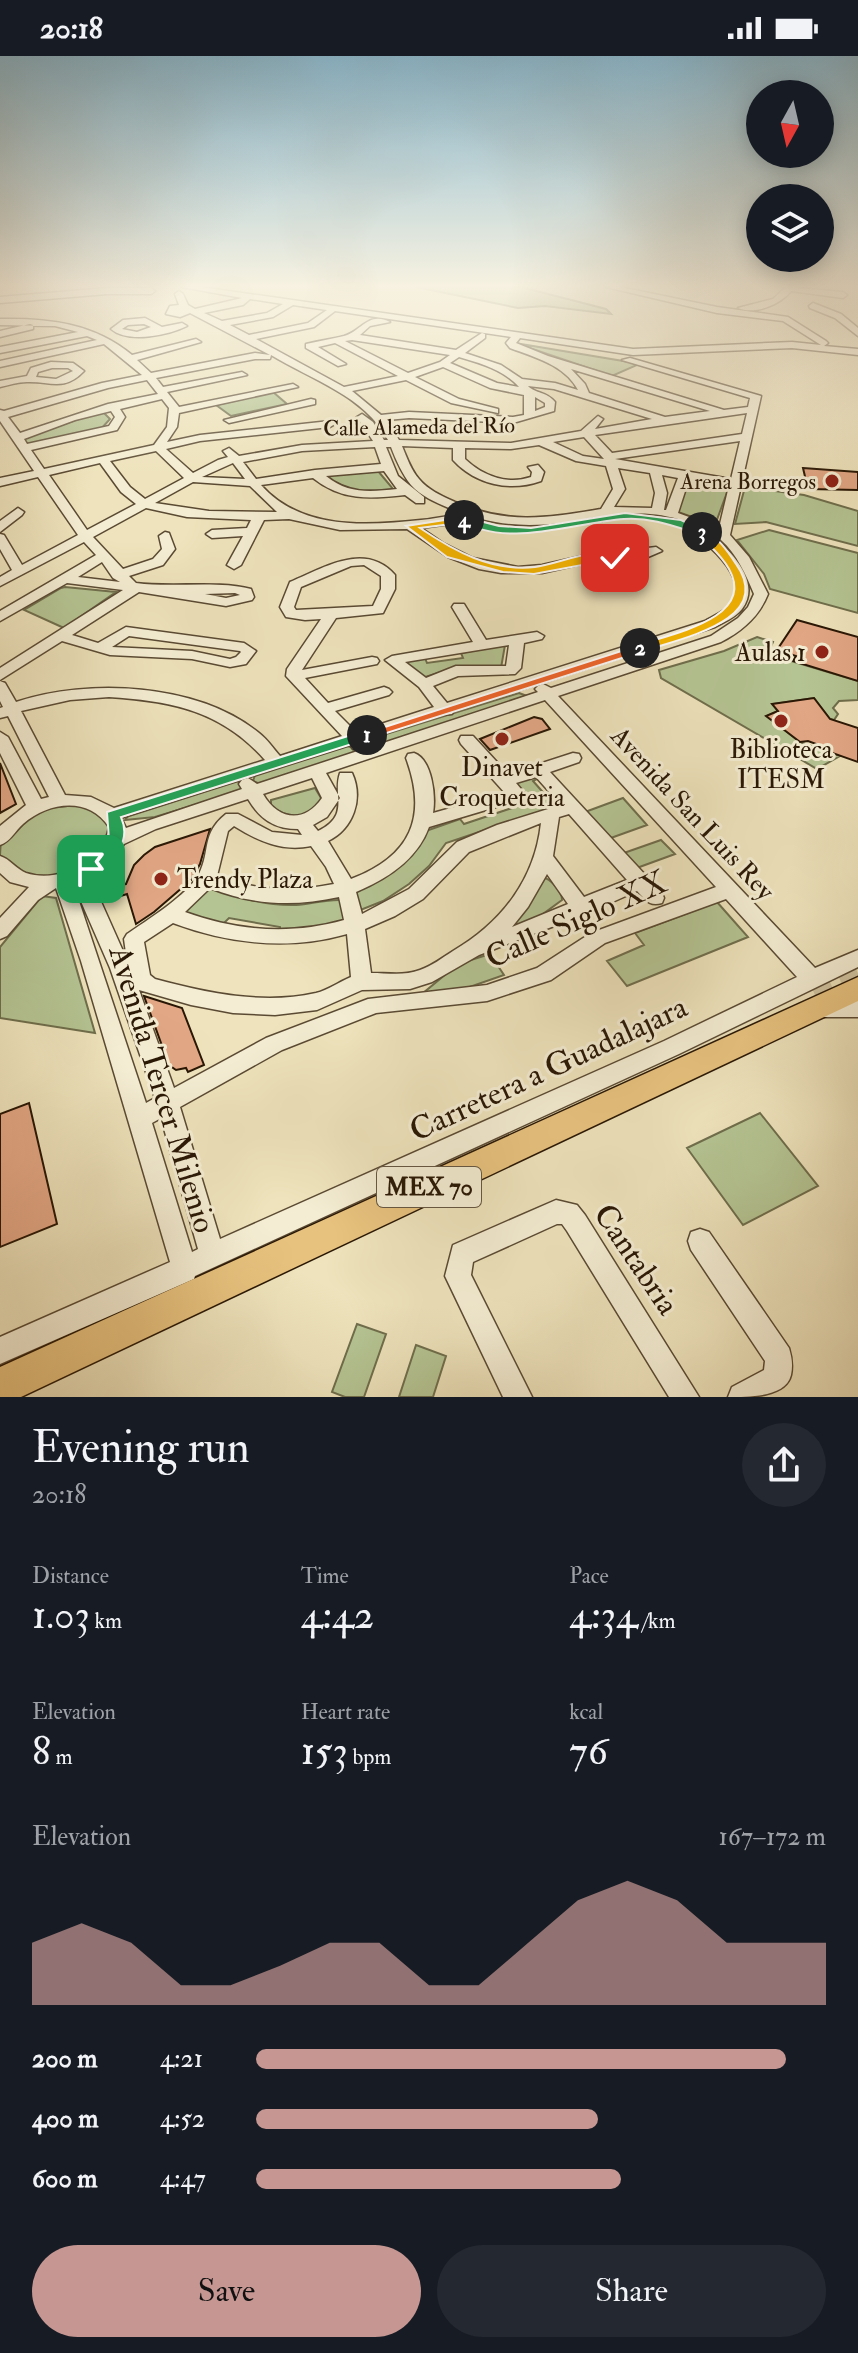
<!DOCTYPE html>
<meta charset="utf-8">
<style>
:root{--surface:#171b24;--page:#242831;--text:#f1f3f6;--muted:#9ea1a6;--accent:#c59692}
body{margin:0;font-family:"IM FELL Double Pica",serif;background:var(--page);color:var(--text);height:100vh;display:flex;flex-direction:column;font-size:30px;white-space:nowrap}
*{box-sizing:border-box;margin:0}
p{font-size:26px;color:var(--muted)}
.icon{flex:none;width:44px;height:44px;fill:none;stroke:currentColor;stroke-width:2;stroke-linecap:round;stroke-linejoin:round}
.map{position:relative;height:1341px;overflow:hidden}
.side{display:flex;flex-direction:column;background:var(--surface);flex:1}
.side>*{flex:none}
.needle{width:52px;rotate:188deg}
.buttons{position:absolute;left:746px;top:24px;display:grid;gap:16px}
.buttons a{display:grid;place-items:center;width:88px;height:88px;border-radius:50%;background:var(--surface);box-shadow:0 4px 20px #0003;font-size:40px}
.pin{position:absolute;display:grid;place-items:center;width:68px;height:68px;color:#fff;margin:-34px;border-radius:16px;box-shadow:0 4px 12px #0006}
.km{position:absolute;width:40px;height:40px;margin:-20px;border-radius:50%;background:#222;color:#fff;font-size:22px;line-height:40px;text-align:center}
.round{display:grid;place-items:center;flex:none;width:84px;height:84px;border-radius:42px;background:var(--page)}
.headline{display:flex;align-items:center;justify-content:space-between;height:136px;padding:0 32px}
h1{font-size:44px;font-weight:600;line-height:60px}
.stats{display:grid;grid-template-columns:repeat(3,1fr);gap:12px;height:136px;padding:8px 32px}
.stats div{display:grid;align-content:center}
.stats b{font-size:40px;font-weight:600}
.stats small{font-size:22px;font-weight:400}
.stats p{font-size:22px}
.chart{height:224px;padding:16px 32px}
.chart p{display:flex;justify-content:space-between}
.chart svg{width:100%;height:144px;margin-top:8px;fill:var(--accent);opacity:.7}
.primary-button{display:flex;gap:16px;margin-top:auto;padding:16px 32px}
.primary-button a{flex:1;height:92px;border-radius:48px;background:var(--accent);color:#111;font-size:32px;font-weight:600;line-height:92px;text-align:center}
.primary-button a+a{background:var(--page);color:var(--text)}
ul{padding:0 32px;list-style:none;font-size:26px}
li{display:grid;grid-template-columns:128px 96px 1fr;align-items:center;height:60px}
li i{height:20px;border-radius:10px;background:var(--accent)}
.status{display:flex;justify-content:space-between;align-items:center;height:56px;padding:0 40px;background:var(--surface);direction:ltr}
.status svg{height:22px;fill:currentColor}
.map>svg:first-child{display:block}
.green{fill:#b5c493;stroke:#6f6e4c;stroke-width:2}
.building{fill:#e2a785;stroke:#291705;stroke-width:2}
.lines{fill:none;stroke-linecap:round;stroke-linejoin:round}
.minor-tunnel{stroke:#d0c4a1;stroke-width:19;stroke-dasharray:19 10;stroke-linecap:butt}
.minor-casing{stroke:#5a4a33;stroke-width:3}
.highway-casing{stroke:#291705;stroke-width:3}
.minor{fill:#f4edd3;fill-rule:evenodd}
.highway{fill:#e7c27e;fill-rule:evenodd}
.split-1{fill:#22a559;stroke:#fff;stroke-width:2}
.split-2{fill:#f0652b;stroke:#fff;stroke-width:2}
.split-3{fill:#f5b400;stroke:#fff;stroke-width:2}
.split-4{fill:#22a559;stroke:#fff;stroke-width:2}
.split-5{fill:#f5b400;stroke:#fff;stroke-width:2}
.poi-dot{fill:#8f2418;stroke:#f4edd3;stroke-width:3}
.labels{text-anchor:middle;stroke-width:6;stroke-linejoin:round;paint-order:stroke}
.far-street-label{font-size:22px;fill:#291705;stroke:#f4edd3}
.far-poi-label{font-size:22px;fill:#291705;stroke:#f4edd3;text-anchor:end}
.shield{fill:#f4edd3;stroke:#665743;stroke-width:2}
.shield-label{font-size:24px;font-weight:bold;fill:#291705}
.poi-label{font-size:26px;fill:#291705;stroke:#f4edd3}
.street-label{font-size:26px;fill:#291705;stroke:#f4edd3}
.near-street-label{font-size:32px;fill:#291705;stroke:#f4edd3}
</style>
<div class="status"><b>20:18</b><svg viewBox="0 0 49 12"><path d="M0 12V9h3v3zM5 12V6h3v6zM10 12V3h3v9zM15 12V0h3v12zM26 1h20v11H26zM47 4h2v5h-2z"/></svg></div>
<div class="map">
<svg width="858" height="1341" viewBox="0 0 858 1341">
<rect width="100%" height="100%" fill="#eee3bc"/>
<filter id="stains"><feTurbulence type="fractalNoise" baseFrequency=".0025" numOctaves="4"/><feColorMatrix values="0 0 0 0 .2 0 0 0 0 .09 0 0 0 0 .02 0 0 0 .5 -.17"/></filter>
<radialGradient id="worn" r=".72"><stop offset=".6" stop-color="#630" stop-opacity="0"/><stop offset="1" stop-color="#630" stop-opacity=".3"/></radialGradient>
<path class="green" d="M416,231h105l85,22 5,5 -66,-8 -27,2z
M515,287l120,20 2,2 -25,11z
M273,336l14,12 -56,12 -15,-11z
M102,355l8,8 -9,10 -73,16 -7,-6z
M378,415l16,19c-29,5 -44,1 -69,-13v-3z
M687,424l42,7 -14,38 -37,-13z
M745,431l59,8 54,16v35l-92,-24 -31,2z
M769,474l89,23v60l-88,-24 -6,-15 -27,-34z
M61,532l4,-1 51,5 -52,36 -40,-18z
M757,581l16,5 -5,12 90,27v19l-19,1 -6,7 5,6 -4,6 -4,-1 -16,-21 -41,6 5,7 -11,5 33,26 40,14 -23,13 -156,-91 -2,-8 65,-19z
M505,589l-4,23 -41,-2 -41,13 -19,-18 25,-3 2,5 36,-5 -2,-5z
M519,637l8,3 -153,51 -8,-2 4,-6z
M347,690l8,2 -1,6 -94,30 -7,-3 2,-6z
M536,718l3,4 -6,3 16,18 7,-2 1,9 -111,37 -17,23 -20,18 -26,17 -25,10 -8,-18 73,-61 37,-13 4,5 63,-21 -15,-21z
M235,725l6,1 1,6 -8,5 -79,24 -30,3 4,-5z
M315,732l6,10 -2,6c-14,16 -33,14 -48,2v-6z
M623,742l24,27 -39,14 -23,-27z
M83,748l31,23 -24,40 -50,13 -37,-16 -3,-9 1,-16 34,-29z
M661,784l14,14 -41,15 -13,-15z
M542,821c9,2 20,14 20,23l-26,19 -43,18z
M208,831c31,10 55,19 88,18 15,-1 31,-6 45,-5l5,26 -66,8v-7l-51,-9 -7,7 -37,-13z
M42,840l14,2 39,135 -95,-15v-71z
M717,846l31,35 -121,49 -20,-25 37,-16 -9,-12z
M490,898l14,21 -43,15 -39,4 36,-30z
M760,1057l58,73 -75,39 -56,-77z
M357,1268l29,10 -22,63h-19l-13,-5z
M416,1289l30,11 -13,41h-34z"/>
<path class="building" d="M803,412l55,4v18l-50,-1z
M797,564l61,17v44l-65,-20 3,-5 -19,-6z
M814,642l16,21 28,9v34l-37,-13 1,-3 -14,-5 -8,1 -34,-26 12,-5 -6,-7z
M534,661l8,2 8,10 -60,21 -10,-11z
M0,707l16,41 -16,9z
M210,773l-10,35 -9,16 -37,32 -18,12 -9,-30 -19,6 -1,-13 19,-3 8,-19 10,-10 11,-8z
M144,940l38,12 22,57 -16,7 -2,-4 -10,2 -7,-5z
M29,1047l28,121 -57,23v-133z"/>
<g class="lines">
<path class="minor-tunnel" d="M812,932l46,-19"/>
<g class="minor-casing">
<path id="minor" d="M182,231h19l432,62 159,-7 29,3 -38,-24 -66,-8 -111,-26h14l97,20 71,10 38,24 2,2 -4,3 34,3v6l-66,-7 -159,7 -113,-17 -4,5 32,13 176,54 24,-3 2,-9 -128,-38 8,-2 131,38 -31,139 19,22 19,37c-9,23 -26,37 -47,48l-163,54 257,272 43,-18v17l-179,87 -484,222 -1,3 -194,85v-27l170,-75 -89,-301 -25,-73 -18,12 -31,36 -7,3v-21l29,-31 -19,-5 -10,-9v-17c10,3 16,13 26,17 33,11 78,-12 83,-46 -21,-31 -60,-25 -86,-3 -8,7 -13,18 -23,21v-19l26,-21 -26,-52v-21l8,5 33,62 8,-2 -41,-81 -8,2v-10l3,-1 -3,-6v-20l5,2 11,19c72,-24 182,-19 243,31 8,6 14,15 21,23l62,-20 -56,-60 1,-7 34,-50 -16,1 -19,-3 -6,-10 10,-25c34,-14 75,-41 105,-7v14l-12,24 -47,5 -34,52 70,-13 5,1 2,3 -2,3 -72,14 23,25 56,-16 5,2 3,3 -3,3 -54,16 21,21 78,-25 -15,-20 -34,-27 7,-4 81,-14 -21,-35 2,-3h10l22,36 51,-8 7,4 -2,3 -18,4 -3,25 -6,6 -57,2 -25,10 14,17 258,-82c9,-5 21,-10 27,-18 15,-24 -17,-52 -32,-65v-6h8c20,16 55,49 34,77 -6,8 -18,13 -27,18l-261,84 -2,3 -10,1 -78,25 3,5 -2,4 173,-57 -3,-3 3,-3 5,-2 8,4 160,-52 27,-18 10,-11 6,-13c-8,-19 -17,-40 -33,-54 -29,-24 -87,-35 -119,-19l-6,-4c-55,11 -94,13 -147,-9 -14,-6 -28,-12 -38,-23 -9,-11 -15,-25 -20,-38h-5l12,29 26,21v6h-8l-11,-8c-36,4 -63,6 -92,-17l-52,7c40,45 104,41 160,35 14,-1 29,-6 43,-4v6l-43,6 22,15 30,15 45,9 24,-2 40,-9 74,-9 6,4 -14,6 -66,7 -40,9h-41l-22,-4 -31,-12 -41,-28 -67,1 -51,-11 -25,1 -23,45 -7,4 -7,-4 16,-29 -31,2 -6,-4 6,-4 35,-2 4,-8 -64,-3 -41,-9 -53,29 30,32 30,-10 9,-10 -3,-13 6,-4 4,1 6,16 -12,16 -34,11 7,7c37,5 81,-3 115,6l3,8 -2,3 -26,6 -87,-14 -67,43 26,8 28,-16 118,16 12,8 -10,13 -16,3 -38,-8 -82,-4 -48,-14 -62,39v-12l123,-78 -56,-7 -67,38v-10l96,-56 -12,-13 -84,44v-9l12,-7 -12,-21v-15l4,1 18,30 56,-30 -40,-58 -38,9v-8l34,-7 -34,-50v-11l4,1 98,-28 40,-8 -38,-31 -104,23v-6l97,-21 -10,-4 -87,17v-6l78,-15 -23,-6 -55,-1v-6c48,-1 94,4 132,36l64,-16 5,3 -64,18 14,13 104,-20 15,2 -80,-42 -10,4 -14,-3 4,-8 9,-1 -4,-11 4,-3 4,3 5,11 7,4 47,-11zM250,243l33,5 -16,9 -45,8 -18,-8 39,-8zM293,249l34,5 -19,13 -59,12 -19,-10 43,-8zM335,255l176,26 -5,6 4,5c24,9 55,17 68,42l-23,-7 -33,-4 -21,-14 -36,-12 20,-15v-4l-3,-1 -26,17 -96,-15 10,-9 20,-4c-22,-11 -28,9 -46,14 -12,3 -25,5 -38,8v4l32,18 8,-2 -28,-17 17,-4 63,33 -54,11 -88,-48 58,-12zM352,284l98,15 -10,7 -32,11 -63,-32zM271,299c41,25 94,41 117,85h-4l-11,-18 -11,-8 -5,3 16,24 -71,4 -63,11 -10,-8 -6,3 5,6 -10,3 -25,13 -27,-24 34,-8 130,-14 5,-3 -5,-3 -130,14 -33,7 10,-15 2,-14 119,-26 -5,-3 -114,23 -12,-15 80,-17 -5,-3 -79,15 -7,-9 99,-19h15zM459,301c21,6 45,13 60,30l-22,-4 -47,-20zM443,311l47,21 34,7v20l-11,2 -104,-5 -28,3 -29,-24 54,-11 45,23 47,10v-4l-39,-10 -44,-22zM571,313l139,42 -45,6 -76,-24 -4,-9zM147,324l11,14 -50,10 -88,29 -12,-16 100,-29zM528,330l26,3 98,30 -57,10 8,-10 -5,-3 -17,15 -70,12 -112,-3 -12,-20 22,-2 104,5 41,-12 1,-9c-9,-11 -19,-8 -27,-16zM535,341l10,6v4l-10,4zM162,343l7,9 -2,19 -13,18 -110,24 -13,-19 86,-20 8,-13 -5,-8zM111,355l4,6 -6,9 -82,18 -3,-5 51,-19zM747,357l-5,21 -130,19 -17,-18zM584,381l20,22 -21,-3 -30,-14zM740,385l-9,38 -116,-20zM539,389l37,16 30,5 7,23 -12,20c-55,9 -92,16 -146,-7 -13,-6 -27,-12 -36,-23 -8,-9 -12,-21 -17,-33l51,2v12c23,25 57,32 88,21l3,-9 -6,-7 -10,2 4,5 -1,5c-24,8 -48,-1 -66,-18v-11l46,1zM375,391l6,17 -66,6 -59,9 -13,-17 59,-11zM156,395l28,27 -39,21 -15,-12 -20,-26zM100,407l21,29 15,12 -49,26 -38,-55zM233,407l12,16 -43,-2zM618,412l32,5 5,20 -3,15 -38,-1 11,-18zM384,415l13,18c-27,3 -49,5 -71,-13zM662,419l16,3 -12,32h-2l3,-17zM689,423l40,7 -10,42 -41,-15zM193,426l57,4 27,26 -68,-1 -54,-8zM102,506l11,16 7,4 -42,-5zM364,509l17,11v13l-8,17 -77,4 -2,-3 7,-20 50,-21zM235,537l5,2 -14,3 -21,-4zM129,580l111,15 1,1 -5,5 -6,2 -38,-8 -80,-4zM509,589l-3,21h-50l-30,12 -21,-16zM109,641c63,4 113,14 156,63l-151,48 -23,-11 -26,-2 -44,-84 49,-11zM545,644l171,187 -125,46 -54,35 -50,17 -119,14 -102,39 -92,50 -35,-98 52,15 42,8 42,2 42,-5 45,-20 48,-1 22,-7 47,-27 109,-42 49,-22c8,8 12,16 25,12l2,-5 -2,-5 -112,-121 29,-10 2,-4 -2,-4 -6,-1 -65,21 -35,-38h-12l-2,4 2,4 44,49 -72,20c3,-17 -1,-54 -19,-60l-6,1 -2,4c22,59 5,98 -55,121l-23,-38c25,-12 36,-42 24,-68h-12c-8,23 11,42 -22,58l-5,-6 14,-8 13,-19 -14,-25zM350,689l3,4h11l-107,35 -9,-6 -6,2 -3,4 3,5 -116,39 -5,-10zM536,721l25,28 -64,20 -40,17 -48,47 -47,25 -6,-22c31,-13 61,-32 73,-65l94,-28 3,-4 -10,-12zM312,722l10,20c-18,26 -44,22 -59,-4zM248,743c12,20 26,30 50,30l4,6 -30,-3 -34,-18h-12c-25,20 -15,36 -27,60 -10,20 -53,47 -72,60l-3,5 3,21 -37,-83 20,-14 14,-19 32,-15zM569,758l58,66 -43,17 -31,-41 6,-39zM541,767c-6,57 -40,100 -88,128 -11,7 -21,15 -33,19 -15,6 -33,3 -49,3l-6,-44 30,-13 28,-17 46,-47zM234,770c24,15 48,26 77,20l15,21 8,17c-40,8 -79,7 -117,-8l11,-45zM547,818l21,30 -56,23 16,-20zM73,827l37,85 45,130 -9,5zM210,832c42,17 84,19 129,9l5,23c-53,15 -107,11 -159,-8zM726,843l71,78 -133,64 -444,198 -40,-132 102,-57 94,-37 111,-12 64,-21 54,-37zM173,867c57,21 114,28 174,11l4,43c-12,5 -23,13 -35,16 -53,12 -109,0 -161,-14l-5,-4 -6,-33zM161,1062l37,131 -6,3 -40,-129z
M786,231l57,5 4,3 -4,3 -52,-7c-11,14 -37,24 -53,17l35,-9z
M107,232h44l4,3 -4,3h-44l-107,9v-6z
M813,247l28,11 17,14v8l-23,-18 -25,-10 -1,-2z
M145,262l17,9 20,-4 5,3c-18,9 -59,18 -76,3l12,-9zM144,268l7,3 -14,5 -15,-3 6,-4z
M30,268l3,1v4l-33,8v-6z
M51,306l22,1 11,8c-20,21 -34,10 -57,11 -9,0 -18,3 -27,5v-6l27,-5 4,-8zM52,312h16l5,3 -17,8 -20,-2 2,-5z
M311,343l4,1v4l-86,19 -5,-3z
M18,452l6,4 -2,3 -22,17v-11z
M818,943h40v18h-40l-7,-3 -3,-6 3,-6z
M556,1144l21,5 8,10 114,182h-30l-102,-166 -5,-7h-5l-84,38 -2,13 61,122h-29l-58,-121 8,-31z
M700,1173l9,3 80,116c3,10 4,17 2,27 -5,22 -41,22 -63,22l4,-10 32,-17 1,-9 -74,-111 -3,-9 3,-9z"/>
</g>
<g class="highway-casing">
<path id="highway" d="M858,921v24l-837,396h-21v-30z"/>
</g>
<use href="#minor" class="minor"/>
<use href="#highway" class="highway"/>
</g>
<linearGradient id="sky" x2="0" y2="1"><stop stop-color="#89b8cf"/><stop offset="0.55" stop-color="#f7f2e1"/><stop offset="1" stop-color="#f7f2e1" stop-opacity="0"/></linearGradient>
<rect width="858" height="418" fill="url(#sky)"/>
<path class="split-1" d="M367,674l6,5 -2,3 -250,79c11,25 -7,40 -24,56h-11l-2,-4 25,-29 -2,-28z"/>
<path class="split-2" d="M640,589l4,1v5l-273,87 -11,-3z"/>
<path class="split-3" d="M702,473c15,7 25,21 34,35 40,56 -54,74 -92,87h-8v-5c33,-12 121,-27 93,-77 -8,-15 -21,-24 -32,-37z"/>
<path class="split-4" d="M625,457l56,7 26,12 -5,3c-26,-8 -50,-18 -78,-16 -53,4 -116,30 -165,1l5,-3 35,9 32,2z"/>
<path class="split-5" d="M464,461l5,3 -1,2 -48,6c34,23 72,44 115,39 24,-3 64,-23 85,-9l-86,16 -31,-2 -56,-15 -41,-31z"/>
<g class="poi-dot">
<circle cx="832" cy="425" r="8"/>
<circle cx="822" cy="596" r="8"/>
<circle cx="781" cy="665" r="8"/>
<circle cx="502" cy="683" r="8"/>
<circle cx="161" cy="823" r="8"/>
</g>
<g class="labels">
<g class="far-street-label">
<text transform="translate(419 370) rotate(-1)" y="8">Calle Alameda del Río</text>
</g>
<g class="far-poi-label">
<text x="816" y="433">Arena Borregos</text>
</g>
<rect class="shield" x="377" y="1111" width="104" height="40" rx="6"/>
<g class="shield-label">
<text x="429" y="1139">MEX 70</text>
</g>
<g class="poi-label">
<text x="806" y="605" text-anchor="end">Aulas 1</text>
<text x="781" y="702">Biblioteca<tspan x="781" dy="30">ITESM</tspan></text>
<text x="502" y="720">Dinavet<tspan x="502" dy="30">Croqueteria</tspan></text>
<text x="177" y="832" text-anchor="start">Trendy Plaza</text>
</g>
<g class="street-label">
<text transform="translate(693 757) rotate(47)" y="9">Avenida San Luis Rey</text>
</g>
<g class="near-street-label">
<text transform="translate(576 863) rotate(-24)" y="11">Calle Siglo XX</text>
<text transform="translate(548 1012) rotate(-25)" y="11">Carretera a Guadalajara</text>
<text transform="translate(163 1033) rotate(73)" y="11">Avenida Tercer Milenio</text>
<text transform="translate(637 1203) rotate(56)" y="11">Cantabria</text>
</g>
</g>
<rect width="100%" height="100%" filter="url(#stains)"/>
<rect width="100%" height="100%" fill="url(#worn)"/>
</svg>
<div class="buttons">
<a><svg class="needle" viewBox="-14 -14 28 28"><path d="M0-13l5 13h-10z" fill="#e53935"/><path d="M0 13l5-13h-10z" fill="#9ea1a6"/></svg></a>
<a><svg class="icon" aria-label="layers" viewBox="0 0 24 24"><path d="M12 4l9 5-9 5-9-5zM3 14l9 5 9-5"/></svg></a>
</div>
<div class="pin" style="left:91px;top:813px;background:#1e9e55"><svg class="icon" aria-label="arrive" viewBox="0 0 24 24"><path d="M6 21V4h12l-3 4 3 4H6"/></svg></div>
<div class="pin" style="left:615px;top:502px;background:#d93025"><svg class="icon" aria-label="check" viewBox="0 0 24 24"><path d="M5 12l5 5 9-10"/></svg></div>
<b class="km" style="left:367px;top:679px">1</b>
<b class="km" style="left:640px;top:592px">2</b>
<b class="km" style="left:702px;top:476px">3</b>
<b class="km" style="left:464px;top:464px">4</b>
</div>
<section class="side">
<div class="headline"><div><h1>Evening run</h1><p>20:18</p></div><a class="round"><svg class="icon" aria-label="share" viewBox="0 0 24 24"><path d="M12 15V3M7 8l5-5 5 5M5 13v7h14v-7"/></svg></a></div>
<div class="stats">
<div><p>Distance</p><b>1.03<small> km</small></b></div>
<div><p>Time</p><b>4:42</b></div>
<div><p>Pace</p><b>4:34<small> /km</small></b></div>
</div>
<div class="stats">
<div><p>Elevation</p><b>8<small> m</small></b></div>
<div><p>Heart rate</p><b>153<small> bpm</small></b></div>
<div><p>kcal</p><b>76</b></div>
</div>
<div class="chart"><p><span>Elevation</span>167–172 m</p>
<svg viewBox="0 0 160 44" preserveAspectRatio="none"><path d="M0 44V25L10 19L20 25L30 38L40 38L50 32L60 25L70 25L80 38L90 38L100 25L110 12L120 6L130 12L140 25L150 25L160 25V44z"/></svg>
</div>
<ul>
<li><b>200 m</b>4:21<i style="width:93%"></i></li>
<li><b>400 m</b>4:52<i style="width:60%"></i></li>
<li><b>600 m</b>4:47<i style="width:64%"></i></li>
</ul>
<div class="primary-button"><a>Save</a><a>Share</a></div>
</section>
